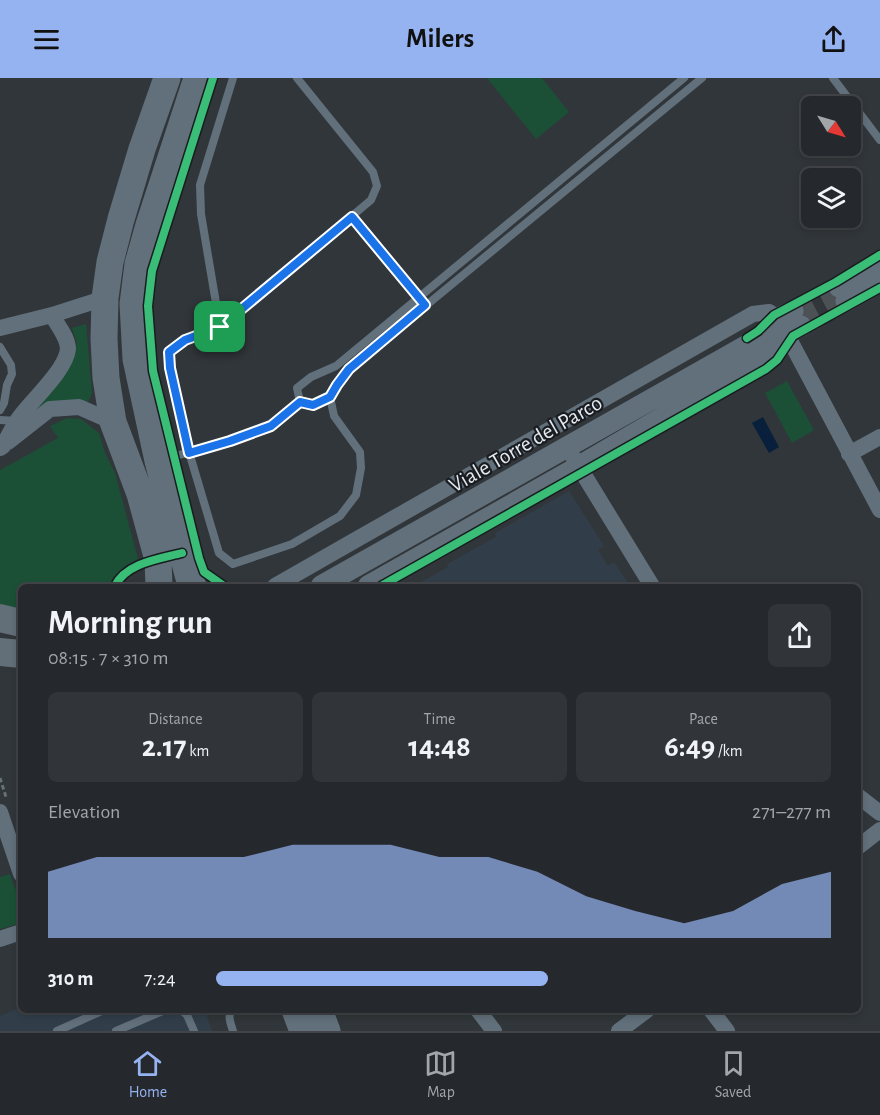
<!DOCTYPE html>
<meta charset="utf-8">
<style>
:root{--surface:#25282c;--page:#313438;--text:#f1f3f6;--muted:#a3a6a9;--line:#424448;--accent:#95b2f1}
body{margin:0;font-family:"Alegreya Sans",sans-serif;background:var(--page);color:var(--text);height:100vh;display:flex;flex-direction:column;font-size:22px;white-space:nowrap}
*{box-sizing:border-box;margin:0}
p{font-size:20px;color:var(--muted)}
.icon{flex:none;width:33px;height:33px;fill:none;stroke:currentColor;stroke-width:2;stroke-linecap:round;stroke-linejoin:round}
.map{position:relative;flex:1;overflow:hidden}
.panel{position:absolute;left:18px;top:506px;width:843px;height:429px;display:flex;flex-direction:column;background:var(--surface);border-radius:9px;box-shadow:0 3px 9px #0003,0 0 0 2px var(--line)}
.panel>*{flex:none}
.needle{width:39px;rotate:127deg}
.buttons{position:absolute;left:801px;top:18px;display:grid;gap:12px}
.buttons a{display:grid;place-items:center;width:60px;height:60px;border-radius:9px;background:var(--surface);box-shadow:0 3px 9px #0003,0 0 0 2px var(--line);font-size:30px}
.pin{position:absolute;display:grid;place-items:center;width:51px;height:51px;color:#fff;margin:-26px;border-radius:12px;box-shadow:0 3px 9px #0006}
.round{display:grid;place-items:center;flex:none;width:63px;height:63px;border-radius:9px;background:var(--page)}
.head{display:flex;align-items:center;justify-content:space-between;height:102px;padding:0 30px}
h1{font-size:33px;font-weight:600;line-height:45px}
.figures{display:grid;grid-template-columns:repeat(3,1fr);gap:9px;height:102px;padding:6px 30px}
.figures div{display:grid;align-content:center;border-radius:9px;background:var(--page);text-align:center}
.figures b{font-size:30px;font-weight:600}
.figures small{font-size:16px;font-weight:400}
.figures p{font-size:16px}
.chart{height:168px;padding:12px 30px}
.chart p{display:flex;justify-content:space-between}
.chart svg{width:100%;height:108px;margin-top:6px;fill:var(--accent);opacity:.7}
ul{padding:0 30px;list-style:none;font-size:20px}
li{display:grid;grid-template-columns:96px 72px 1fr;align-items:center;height:45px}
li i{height:15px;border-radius:8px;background:var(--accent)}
header{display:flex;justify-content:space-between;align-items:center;height:78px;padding:0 30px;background:var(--accent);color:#111;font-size:27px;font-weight:600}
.menu{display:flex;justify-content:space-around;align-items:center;height:84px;border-top:2px solid var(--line);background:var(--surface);font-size:16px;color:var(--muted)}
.menu a{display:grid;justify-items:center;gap:3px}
.menu .active{color:var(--accent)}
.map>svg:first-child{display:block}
.built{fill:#313e49}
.green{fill:#1b5037}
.water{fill:#08203c}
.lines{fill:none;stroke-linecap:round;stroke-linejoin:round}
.tertiary-tunnel{stroke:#4c5155;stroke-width:21;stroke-dasharray:21 10;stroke-linecap:butt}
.path{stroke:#677178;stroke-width:3;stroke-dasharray:4.5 3;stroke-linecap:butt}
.service{stroke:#61707b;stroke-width:8}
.minor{stroke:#61707b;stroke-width:16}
.tertiary{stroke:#61707b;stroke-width:21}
.primary{stroke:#61707b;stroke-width:27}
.trunk{stroke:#626e78;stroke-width:28}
.cycleway-casing{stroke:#191d21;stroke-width:11}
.cycleway{stroke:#3abd76;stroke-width:8}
.route-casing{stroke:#fff;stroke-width:12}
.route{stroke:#1a73e8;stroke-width:8}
.labels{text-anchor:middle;stroke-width:4.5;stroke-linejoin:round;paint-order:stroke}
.street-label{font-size:22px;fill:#e5eaf0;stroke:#191d21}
</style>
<header><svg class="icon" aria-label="menu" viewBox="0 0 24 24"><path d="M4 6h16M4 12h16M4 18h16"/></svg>Milers<svg class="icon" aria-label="share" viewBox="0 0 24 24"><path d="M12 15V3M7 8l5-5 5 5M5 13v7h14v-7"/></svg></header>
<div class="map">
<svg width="880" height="953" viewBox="0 0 880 953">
<rect width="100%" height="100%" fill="#31363a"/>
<path class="built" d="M569,413l35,55 -6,4 10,16 6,-4 16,24h-216l34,-19 -1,-3 49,-27 -1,-4z
M21,929v3h184l7,21h-212v-15z"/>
<path class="green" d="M487,0h55l27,34 -33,27z
M86,246l6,69 -5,11 -59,17 45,-65 4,-13 -5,-15z
M787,303l27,49 -22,13 -27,-50z
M67,340l14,1 18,14 6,20 10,20 23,86c-13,6 -24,15 -30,27h-87v28l-21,-6v-138l58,-32 -8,-12z
M10,796l11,31v18l-21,6v-52z"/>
<path class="water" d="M763,339l16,30 -10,6 -17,-30z"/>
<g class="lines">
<path class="tertiary-tunnel" d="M793,233l46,-24
M801,248l45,-25"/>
<path class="path" d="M0,700l6,19
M18,812l3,10"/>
<path class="service" d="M233,0l-33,107 1,29 19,113 -35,13 -16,12 1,16 19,84 30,101 14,11 59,-20 48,-28 16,-21 5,-27 -1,-16 -26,-36 -4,-19
M684,0l-348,288 -25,11 -14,11 3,14 13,3 17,-8 7,-12 12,-16 353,-291
M833,0l47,62
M352,139l69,83
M220,249l151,-127 6,-14 -4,-14 -76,-94
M0,269l11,18 1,9 -5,11 -3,18 -4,7
M0,342l17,1
M161,382l69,-19 41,-15 29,-24
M181,932l6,5 7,16
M232,932c-5,6 -1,14 1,21
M57,953l47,-21
M116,953l49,-21"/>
<path class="minor" d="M0,250l52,-13 53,-17
M8,364l42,-33 29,-2 34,15
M0,370l3,-2c5,-9 10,-20 16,-28 13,-18 47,-48 49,-69 0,-12 -11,-24 -16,-34
M849,376l31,-17
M573,379l79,129
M275,508l84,-48 394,-224 16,-2 9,6 102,192
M858,718l22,17
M0,734l21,62
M858,769l22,-17
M0,861l21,-7
M478,932l16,21
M711,932l16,21
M619,953l28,-21"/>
<path class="tertiary" d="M839,209l41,-24
M846,223l34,-19
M321,508l439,-248 13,-14 5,-6 15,-7
M368,508l210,-119 182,-107 12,-9 14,-17 15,-8"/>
<path class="primary" d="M159,508l-1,-26 -18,-66 -27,-72 -7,-44 -2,-39 1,-41 5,-36 11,-43 21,-70 25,-71
M193,508l-4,-8 -31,-117 -22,-102 -3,-55 5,-40 11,-39 48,-147
M295,932l8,21
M319,932l8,21"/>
<path class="trunk" d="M0,540l21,5
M0,574l21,2"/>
<g class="cycleway-casing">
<path id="cycleway" d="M213,0l-61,193 -4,35 5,65 46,187 5,14 20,14
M747,260l11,-7 16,-16 62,-33 44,-27
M115,508c11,-23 44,-27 67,-33
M381,508l385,-217 11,-9 16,-24 87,-48"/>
</g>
<use href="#cycleway" class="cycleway"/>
</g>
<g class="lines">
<g class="route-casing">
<path id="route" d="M352,139l73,88 -76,64 -12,16 -7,12 -17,8 -13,-3 -29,24 -41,15 -41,12 -19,-85 -1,-16 16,-12 35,-13z"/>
</g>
<use href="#route" class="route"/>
</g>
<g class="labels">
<g class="street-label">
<text transform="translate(525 365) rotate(-30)" y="8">Viale Torre del Parco</text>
</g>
</g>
</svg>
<div class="buttons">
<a><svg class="needle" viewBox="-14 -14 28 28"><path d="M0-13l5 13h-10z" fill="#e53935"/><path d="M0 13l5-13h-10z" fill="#a3a6a9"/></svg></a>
<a><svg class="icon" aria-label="layers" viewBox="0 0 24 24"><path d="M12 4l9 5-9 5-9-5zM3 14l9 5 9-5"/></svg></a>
</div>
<div class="pin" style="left:220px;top:249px;background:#1e9e55"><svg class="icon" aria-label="arrive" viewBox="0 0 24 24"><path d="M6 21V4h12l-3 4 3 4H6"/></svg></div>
<section class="panel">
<div class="head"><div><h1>Morning run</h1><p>08:15 · 7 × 310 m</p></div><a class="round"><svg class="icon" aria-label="share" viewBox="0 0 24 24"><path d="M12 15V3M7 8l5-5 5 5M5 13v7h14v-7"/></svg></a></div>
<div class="figures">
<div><p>Distance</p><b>2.17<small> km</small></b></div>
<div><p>Time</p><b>14:48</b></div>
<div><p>Pace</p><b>6:49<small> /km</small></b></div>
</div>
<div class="chart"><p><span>Elevation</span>271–277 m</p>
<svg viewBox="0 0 160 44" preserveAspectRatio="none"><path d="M0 44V17L10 11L20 11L30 11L40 11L50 6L60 6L70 6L80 11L90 11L100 17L110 27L120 33L130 38L140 33L150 22L160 17V44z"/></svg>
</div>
<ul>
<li><b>310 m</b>7:24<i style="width:54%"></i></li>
</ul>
</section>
</div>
<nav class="menu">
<a class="active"><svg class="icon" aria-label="home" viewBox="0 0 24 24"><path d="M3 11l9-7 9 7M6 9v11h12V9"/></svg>Home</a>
<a><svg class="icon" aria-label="map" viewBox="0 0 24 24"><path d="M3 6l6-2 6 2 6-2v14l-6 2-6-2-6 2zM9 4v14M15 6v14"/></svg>Map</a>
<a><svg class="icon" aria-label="saved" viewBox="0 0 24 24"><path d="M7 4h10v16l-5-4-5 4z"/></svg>Saved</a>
</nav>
